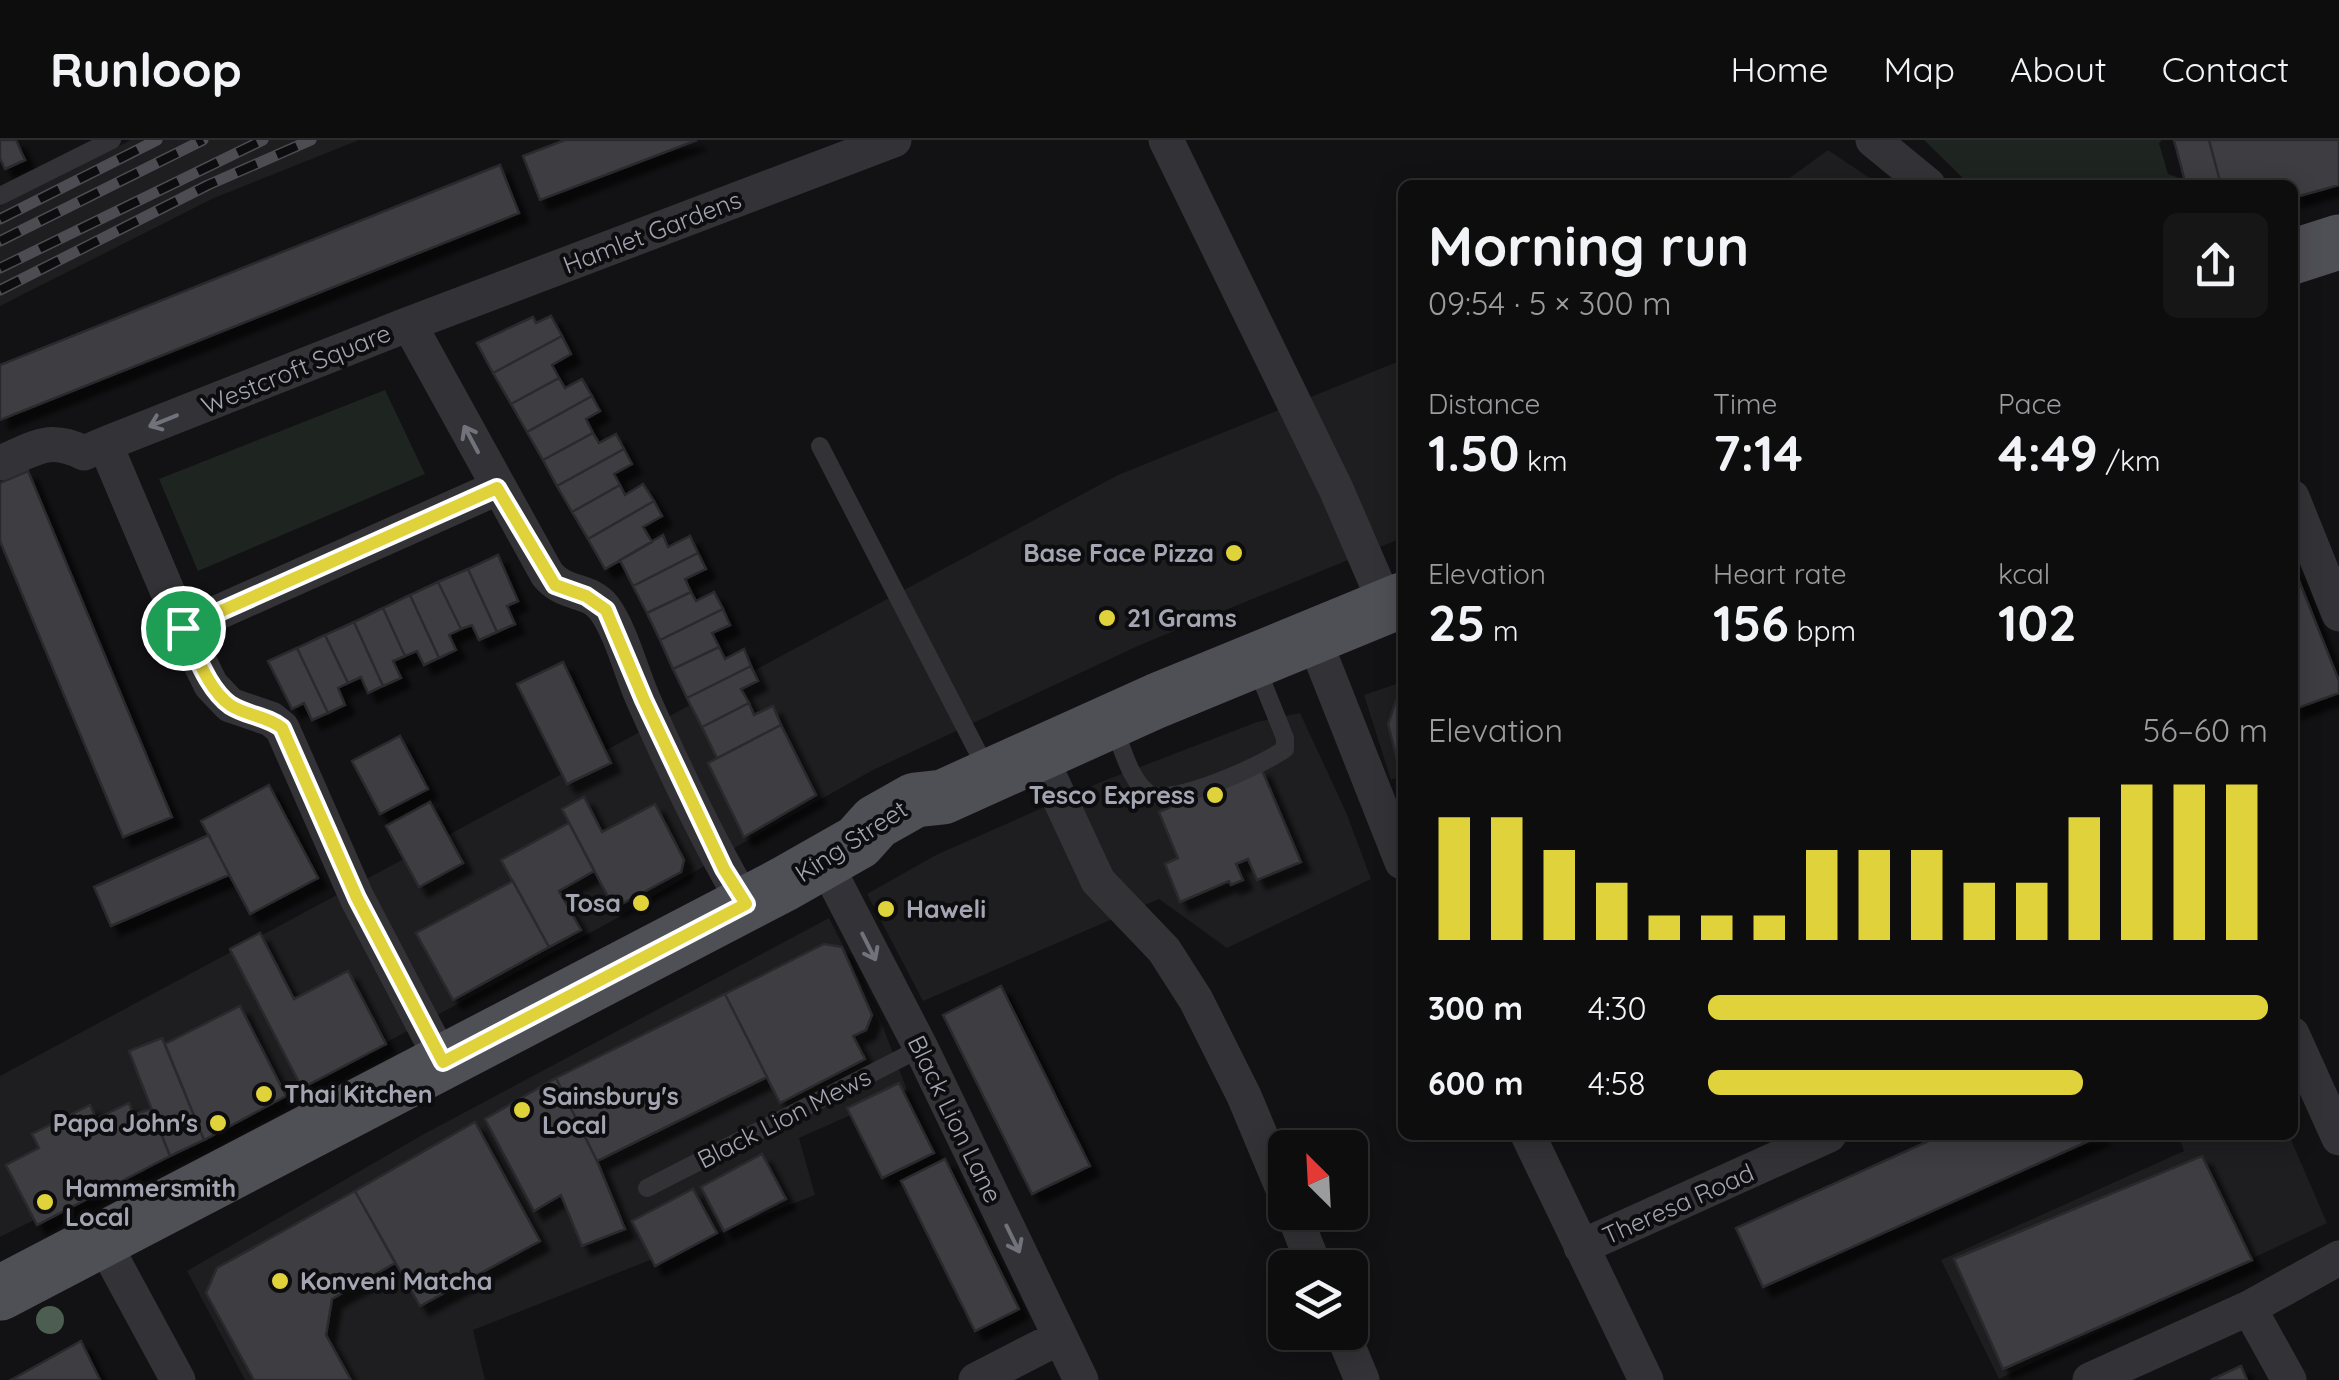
<!DOCTYPE html>
<meta charset="utf-8">
<style>
:root{--surface:#0e0d0e;--page:#171617;--text:#f1f3f6;--muted:#9b9c9e;--line:#2e2d2e;--accent:#e0d23b}
body{margin:0;font-family:Quicksand,sans-serif;background:var(--page);color:var(--text);height:100vh;display:flex;flex-direction:column;font-size:38px;white-space:nowrap}
*{box-sizing:border-box;margin:0}
p{font-size:32px;color:var(--muted)}
.icon{flex:none;width:55px;height:55px;fill:none;stroke:currentColor;stroke-width:2;stroke-linecap:round;stroke-linejoin:round}
.map{position:relative;flex:1;overflow:hidden}
.details{position:absolute;left:1398px;top:40px;width:900px;height:960px;display:flex;flex-direction:column;background:var(--surface);border-radius:15px;box-shadow:0 5px 25px #0003,0 0 0 2px var(--line)}
.details>*{flex:none}
.needle{width:65px;rotate:336deg}
.controls{position:absolute;left:1268px;top:990px;display:grid;gap:20px}
.controls a{display:grid;place-items:center;width:100px;height:100px;border-radius:15px;background:var(--surface);box-shadow:0 5px 25px #0003,0 0 0 2px var(--line);font-size:50px}
.pin{position:absolute;display:grid;place-items:center;width:85px;height:85px;color:#fff;margin:-42px;border:5px solid #fff;border-radius:50%;box-shadow:0 2px 10px #0007}
.round{display:grid;place-items:center;flex:none;width:105px;height:105px;border-radius:15px;background:var(--page)}
.summary{display:flex;align-items:center;justify-content:space-between;height:170px;padding:0 30px}
h1{font-size:55px;font-weight:700;line-height:75px}
.stats{display:grid;grid-template-columns:repeat(3,1fr);gap:15px;height:170px;padding:10px 30px}
.stats div{display:grid;align-content:center}
.stats b{font-size:50px;font-weight:700}
.stats small{font-size:28px;font-weight:400}
.stats p{font-size:28px}
.chart{height:280px;padding:20px 30px}
.chart p{display:flex;justify-content:space-between}
.chart svg{width:100%;height:180px;margin-top:10px;stroke:var(--accent);stroke-width:6}
ul{padding:0 30px;list-style:none;font-size:32px}
li{display:grid;grid-template-columns:160px 120px 1fr;align-items:center;height:75px}
li i{height:25px;border-radius:12px;background:var(--accent)}
header{display:flex;align-items:center;gap:60px;box-sizing:border-box;height:140px;padding:0 50px;background:var(--surface);border-bottom:2px solid var(--line)}
header strong{font-size:48px}
nav{display:flex;gap:55px;margin-inline-start:auto;font-size:35px}
.map>svg:first-child{display:block}
.built{fill:#1e1d1f}
.green{fill:#1e2520}
.building{fill:#3e3e43;stroke:#2c2b2e;stroke-width:2.5;filter:url(#shadow)}
.lines{fill:none;stroke-linecap:round;stroke-linejoin:round}
.service{stroke:#333337;stroke-width:18}
.minor{stroke:#333337;stroke-width:35}
.primary{stroke:#4f4f56;stroke-width:55}
.rail-casing{stroke:#4c4c52;stroke-width:11}
.rail{stroke:#0d0c0e;stroke-width:8;stroke-dasharray:22;stroke-linecap:butt}
.tree{fill:#4c5d52}
.oneway{stroke:#71727b}
.route-casing{stroke:#fff;stroke-width:20}
.route{stroke:#e0d23b;stroke-width:12}
.poi-dot{fill:#e0d23b;stroke:#0d0c0e;stroke-width:4}
.labels{text-anchor:middle;stroke-width:8;stroke-linejoin:round;paint-order:stroke}
.street-label{font-size:25px;fill:#a4a5b2;stroke:#0d0c0e}
.poi-label{font-size:25px;font-weight:bold;fill:#a4a5b2;stroke:#0d0c0e;text-anchor:start}
</style>
<header>
<strong>Runloop</strong>
<nav><a>Home</a><a>Map</a><a>About</a><a>Contact</a></nav>
</header>
<div class="map">
<svg width="2339" height="1240" viewBox="0 0 2339 1240">
<defs>
<filter id="shadow"><feDropShadow dx="9" dy="9" stdDeviation="2.5" flood-color="#0009"/></filter>
</defs>
<rect width="100%" height="100%" fill="#121113"/>
<path class="built" d="M131,0h228l-145,58 -214,108v-100z
M1828,10l46,31 4,4h-98z
M1402,220v178l-262,107 -267,125 -125,70 -138,82 -260,140 -350,175v-161l1118,-601z
M1402,542v94l-11,4 -27,-85z
M1300,573l46,99 25,67 -144,69 -68,-49 -236,102 -56,-107 69,-39 165,-73 156,-60z
M829,778l51,101 27,71 -108,48 16,57 -342,135 12,50h-240l-58,-109 237,-137z
M2178,995h111l38,88 -328,156 -58,-119 243,-109z"/>
<path class="green" d="M1924,0h238l-3,3 9,31 11,4 2,7h-211z
M385,250l40,84 -227,97 -39,-92z"/>
<path class="building" d="M0,0h16l9,20 -20,9 -5,-11z
M565,0h132l-157,60 -17,-44z
M2174,0h35l12,45h-35z
M2209,0h130v45l-47,13v-13h-71z
M500,25l19,48 -519,207v-55z
M551,176l11,20 -69,37 -16,-30 56,-26 3,6z
M562,196l9,18 -19,11 7,13 -48,26 -18,-31z
M559,238l6,10 17,-9 10,17 -65,36 -16,-28z
M592,256l8,15 -14,8 7,14 -50,27 -16,-28z
M593,293l6,10 17,-9 8,15 -67,37 -14,-26z
M624,309l8,15 -18,10 6,11 -48,27 -15,-26z
M28,331l144,346 -49,20 -123,-296v-58z
M643,344l11,17 -66,38 -16,-27 48,-27 5,10z
M654,361l8,15 -19,11 9,15 -47,27 -17,-30z
M663,395l5,12 22,-11 8,17 -65,33 -13,-26z
M698,413l8,16 -21,10 6,13 -44,21 -14,-27z
M498,415l20,46 -11,5 8,18 -18,8 -29,-63z
M2292,423l47,118v12l-47,17z
M468,429l29,63 -18,8 -7,-15 -11,4 -23,-47z
M438,442l23,47 -12,6 7,15 -17,8 -29,-63z
M691,452l5,9 18,-9 9,17 -63,31 -13,-27z
M410,455l29,63 -15,7 -7,-14 -12,5 -22,-48z
M383,468l22,48 -12,5 8,17 -18,8 -29,-64z
M723,469l7,16 -18,8 7,14 -46,22 -13,-29z
M354,482l29,64 -15,7 -7,-16 -13,6 -23,-48z
M325,495l23,48 -10,5 7,17 -17,8 -31,-65z
M719,507l6,12 19,-10 7,17 -64,32 -14,-29z
M297,508l31,65 -16,7 -8,-17 -12,6 -24,-48z
M563,522l48,101 -44,21 -50,-100z
M751,526l7,15 -17,8 8,14 -47,24 -15,-29z
M1402,553v69l-4,1 -10,-39 8,-23z
M749,563l5,12 19,-9 8,19 -64,33 -15,-31z
M781,585l35,70 -72,42 -36,-74z
M400,596l28,53 -48,25 -28,-53z
M1261,628l40,94 -44,18 -9,-21 -12,5 7,16 -12,5 -2,-4 -49,21 -15,-38 13,-6 -19,-46z
M269,645l49,93 -68,36 -49,-93z
M584,657l18,35 53,-28 29,56 -3,12 -67,36 -52,-99z
M430,662l33,61 -44,24 -33,-61z
M569,683l25,48 -35,20 22,39 -32,17 -48,-87z
M209,695l20,40 -118,51 -17,-39z
M513,741l36,66 -96,53 -37,-67z
M260,793l34,66 54,-28 38,73 -84,44 -72,-139z
M824,804l18,3 30,68 -6,15 -13,6 12,23 -85,44 -55,-109z
M1001,846l89,180 -58,28 -89,-179z
M725,854l42,83 -170,84 -41,-83z
M240,866l46,90 -82,44 -39,-96z
M162,898l42,102 -34,16 -41,-105z
M556,938l41,83 28,68 -43,17 -21,-51 -27,16 -49,-92z
M899,943l35,70 -52,25 -35,-70z
M129,963l4,12 18,-6 19,47 -133,69 -31,-60 33,-17 -7,-14 58,-29 6,14z
M475,982l65,119 -120,65 -65,-115z
M1942,995h160l-339,152 -27,-59z
M762,1014l24,45 -62,32 -23,-44z
M2202,1016l50,104 -249,109 -49,-110z
M945,1019l74,150 -44,22 -74,-150z
M693,1049l24,44 -62,33 -23,-45z
M355,1051l40,72 -63,36 -6,36 25,45h-97l-48,-87 11,-25z
M81,1201l19,39h-89z
M2241,1226l6,14h-36z"/>
<g class="lines">
<path class="service" d="M0,56l112,-56
M820,306l167,324
M1113,585c8,19 17,56 35,68 23,15 116,-29 137,-44v-11l-29,-72
M647,1048l274,-140"/>
<path class="minor" d="M1166,0l170,349 51,118
M1873,0l55,45
M409,184l485,-184
M0,323c35,-14 48,-28 84,-10l21,-9
M2292,357l47,117
M183,488l314,-140
M1313,497l89,225
M1038,612l60,129 66,69 32,50 48,96 41,98
M824,721l97,187 160,332
M2292,894l47,104
M443,922l-86,-164 -75,-170 -11,-9 -41,-14 -19,-20 -28,-57 -78,-184 304,-120 138,250c17,22 42,14 57,34 17,23 27,64 39,91 31,70 64,141 103,206
M1528,995l118,245
M1293,1072l22,56
M101,1098l77,142
M1581,1107l248,-112
M2249,1168l40,72
M1342,1192l20,48
M976,1240l84,-43
M2090,1240l159,-72 90,-50"/>
<path class="primary" d="M2292,117l47,-15
M0,1153l784,-409 74,-42 18,-20 39,-22 28,-3 213,-96 246,-101"/>
<g class="rail-casing">
<path id="rail" d="M0,79l157,-79
M0,101l203,-101
M0,128l263,-128
M0,150l208,-105 103,-45"/>
</g>
<use href="#rail" class="rail"/>
</g>
<circle class="tree" cx="50" cy="1180" r="14"/>
<defs><path id="oneway-shaft" d="M-6 0H5M1.5-3L5.5 0L1.5 3" fill="none" stroke-width="1.6" stroke-linecap="round" stroke-linejoin="round" transform="scale(2.5)"/></defs>
<g class="oneway">
<use href="#oneway-shaft" transform="translate(163 281) rotate(158)"/>
<use href="#oneway-shaft" transform="translate(471 299) rotate(-118)"/>
<use href="#oneway-shaft" transform="translate(869 807) rotate(63)"/>
<use href="#oneway-shaft" transform="translate(1013 1099) rotate(64)"/>
</g>
<g class="lines">
<g class="route-casing">
<path id="route" d="M497,348l58,97 31,11 20,14 38,90 80,169 22,35 -303,158 -86,-164 -75,-170c-15,-12 -35,-12 -52,-23 -23,-17 -34,-52 -47,-77z"/>
</g>
<use href="#route" class="route"/>
</g>
<g class="poi-dot">
<circle cx="1234" cy="413" r="10"/>
<circle cx="1107" cy="478" r="10"/>
<circle cx="1215" cy="655" r="10"/>
<circle cx="641" cy="763" r="10"/>
<circle cx="886" cy="769" r="10"/>
<circle cx="264" cy="954" r="10"/>
<circle cx="522" cy="970" r="10"/>
<circle cx="218" cy="983" r="10"/>
<circle cx="45" cy="1062" r="10"/>
<circle cx="280" cy="1141" r="10"/>
</g>
<g class="labels">
<g class="street-label">
<text transform="translate(652 92) rotate(-21)" y="9">Hamlet Gardens</text>
<text transform="translate(296 229) rotate(-22)" y="9">Westcroft Square</text>
<text transform="translate(851 701) rotate(-33)" y="9">King Street</text>
<text transform="translate(784 978) rotate(-27)" y="9">Black Lion Mews</text>
<text transform="translate(955 979) rotate(64)" y="9">Black Lion Lane</text>
<text transform="translate(1678 1064) rotate(-24)" y="9">Theresa Road</text>
</g>
<g class="poi-label">
<text x="1214" y="422" text-anchor="end">Base Face Pizza</text>
<text x="1127" y="487">21 Grams</text>
<text x="1195" y="664" text-anchor="end">Tesco Express</text>
<text x="621" y="772" text-anchor="end">Tosa</text>
<text x="906" y="778">Haweli</text>
<text x="284" y="963">Thai Kitchen</text>
<text x="542" y="965">Sainsbury's<tspan x="542" dy="29">Local</tspan></text>
<text x="198" y="992" text-anchor="end">Papa John's</text>
<text x="65" y="1057">Hammersmith<tspan x="65" dy="29">Local</tspan></text>
<text x="300" y="1150">Konveni Matcha</text>
</g>
</g>
</svg>
<div class="controls">
<a><svg class="needle" viewBox="-14 -14 28 28"><path d="M0-13l5 13h-10z" fill="#e53935"/><path d="M0 13l5-13h-10z" fill="#9b9c9e"/></svg></a>
<a><svg class="icon" aria-label="layers" viewBox="0 0 24 24"><path d="M12 4l9 5-9 5-9-5zM3 14l9 5 9-5"/></svg></a>
</div>
<div class="pin" style="left:183px;top:488px;background:#1e9e55"><svg class="icon" aria-label="arrive" viewBox="0 0 24 24"><path d="M6 21V4h12l-3 4 3 4H6"/></svg></div>
<section class="details">
<div class="summary"><div><h1>Morning run</h1><p>09:54 · 5 × 300 m</p></div><a class="round"><svg class="icon" aria-label="share" viewBox="0 0 24 24"><path d="M12 15V3M7 8l5-5 5 5M5 13v7h14v-7"/></svg></a></div>
<div class="stats">
<div><p>Distance</p><b>1.50<small> km</small></b></div>
<div><p>Time</p><b>7:14</b></div>
<div><p>Pace</p><b>4:49<small> /km</small></b></div>
</div>
<div class="stats">
<div><p>Elevation</p><b>25<small> m</small></b></div>
<div><p>Heart rate</p><b>156<small> bpm</small></b></div>
<div><p>kcal</p><b>102</b></div>
</div>
<div class="chart"><p><span>Elevation</span>56–60 m</p>
<svg viewBox="0 0 160 44" preserveAspectRatio="none"><path d="M5 44V14M15 44V14M25 44V22M35 44V30M45 44V38M55 44V38M65 44V38M75 44V22M85 44V22M95 44V22M105 44V30M115 44V30M125 44V14M135 44V6M145 44V6M155 44V6"/></svg>
</div>
<ul>
<li><b>300 m</b>4:30<i style="width:100%"></i></li>
<li><b>600 m</b>4:58<i style="width:67%"></i></li>
</ul>
</section>
</div>
